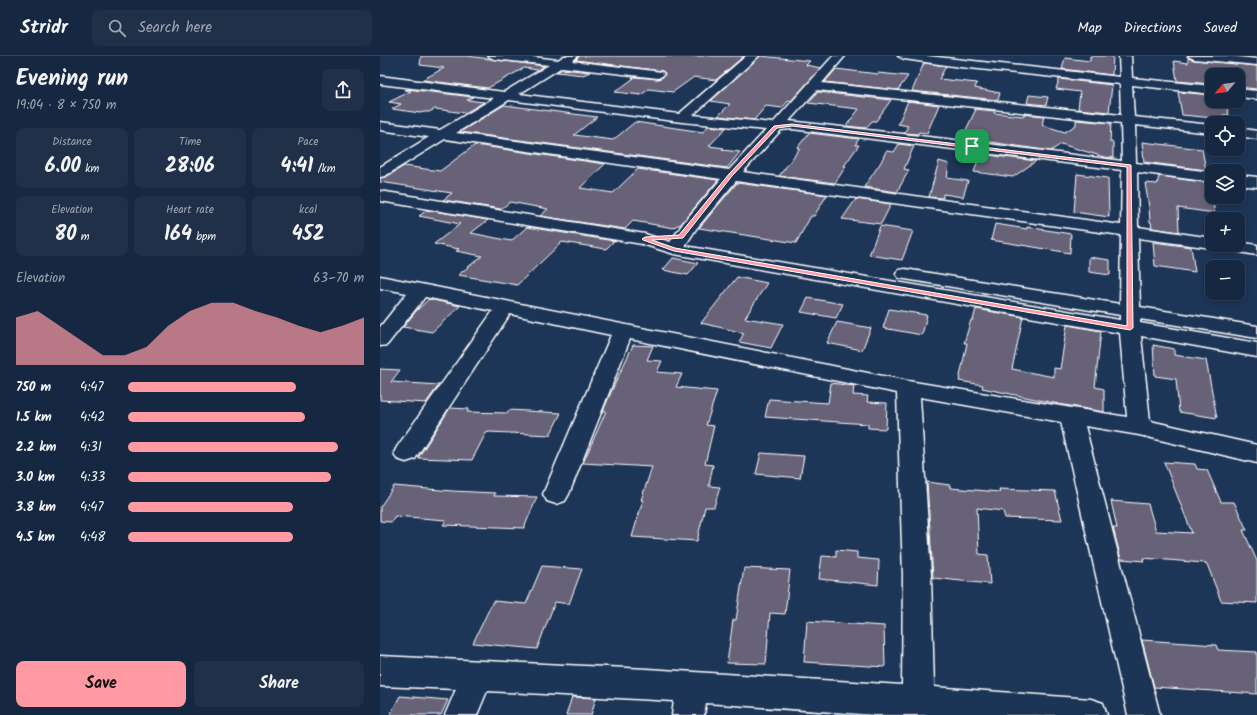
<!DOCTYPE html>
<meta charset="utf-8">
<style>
:root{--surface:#162841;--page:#1f3048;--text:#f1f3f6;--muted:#9ea6b1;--line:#35445a;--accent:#ff9aa2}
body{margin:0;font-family:Kalam,sans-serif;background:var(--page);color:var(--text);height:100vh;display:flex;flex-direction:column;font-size:15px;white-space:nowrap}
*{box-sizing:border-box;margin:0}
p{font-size:13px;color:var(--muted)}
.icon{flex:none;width:22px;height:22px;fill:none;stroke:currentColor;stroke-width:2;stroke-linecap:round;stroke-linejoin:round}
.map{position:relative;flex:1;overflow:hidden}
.panel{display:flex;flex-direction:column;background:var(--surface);width:380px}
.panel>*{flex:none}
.needle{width:26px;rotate:242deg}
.fabs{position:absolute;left:825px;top:12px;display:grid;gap:8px}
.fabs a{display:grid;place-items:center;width:40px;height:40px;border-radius:8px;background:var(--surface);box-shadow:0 2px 6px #0003,0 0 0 1px var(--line);font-size:20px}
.pin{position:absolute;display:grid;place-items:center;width:34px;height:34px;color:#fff;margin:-17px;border-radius:8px;box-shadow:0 2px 6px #0006}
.round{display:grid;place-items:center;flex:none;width:42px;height:42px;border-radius:8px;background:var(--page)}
.summary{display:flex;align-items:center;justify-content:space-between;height:68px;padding:0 16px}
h1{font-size:22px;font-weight:600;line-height:30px}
.stats{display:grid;grid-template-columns:repeat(3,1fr);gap:6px;height:68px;padding:4px 16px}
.stats div{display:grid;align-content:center;border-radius:8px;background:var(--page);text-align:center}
.stats b{font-size:20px;font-weight:600}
.stats small{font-size:11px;font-weight:400}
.stats p{font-size:11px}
.chart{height:112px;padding:8px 16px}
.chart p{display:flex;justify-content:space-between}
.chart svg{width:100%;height:72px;margin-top:4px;fill:var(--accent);opacity:.7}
.button{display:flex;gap:8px;margin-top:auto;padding:8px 16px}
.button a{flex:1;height:46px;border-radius:8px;background:var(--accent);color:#111;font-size:16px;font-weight:600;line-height:46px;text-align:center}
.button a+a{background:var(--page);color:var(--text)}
ul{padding:0 16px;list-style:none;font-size:13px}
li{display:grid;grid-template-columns:64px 48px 1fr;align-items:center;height:30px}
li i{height:10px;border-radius:5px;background:var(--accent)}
header{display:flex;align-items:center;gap:24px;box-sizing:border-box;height:56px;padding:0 20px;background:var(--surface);border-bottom:1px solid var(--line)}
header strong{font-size:19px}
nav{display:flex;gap:22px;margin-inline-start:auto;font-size:14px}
.search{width:280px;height:36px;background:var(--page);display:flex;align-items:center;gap:10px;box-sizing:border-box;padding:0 14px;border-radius:8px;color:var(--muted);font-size:15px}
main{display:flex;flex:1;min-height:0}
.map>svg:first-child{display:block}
.building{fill:#686278;stroke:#fff}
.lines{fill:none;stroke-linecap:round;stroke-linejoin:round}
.minor-casing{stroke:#fff;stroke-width:3}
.minor{fill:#1d3557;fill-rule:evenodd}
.route{fill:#ff9aa2;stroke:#fff;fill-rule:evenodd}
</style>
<header>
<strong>Stridr</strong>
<div class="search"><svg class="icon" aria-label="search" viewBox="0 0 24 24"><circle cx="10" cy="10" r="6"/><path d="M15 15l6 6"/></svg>Search here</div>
<nav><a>Map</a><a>Directions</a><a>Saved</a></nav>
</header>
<main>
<section class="panel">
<div class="summary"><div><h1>Evening run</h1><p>19:04 · 8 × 750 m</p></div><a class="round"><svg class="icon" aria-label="share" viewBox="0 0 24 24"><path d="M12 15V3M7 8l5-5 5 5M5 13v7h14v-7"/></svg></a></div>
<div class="stats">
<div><p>Distance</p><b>6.00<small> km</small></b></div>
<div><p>Time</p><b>28:06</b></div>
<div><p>Pace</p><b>4:41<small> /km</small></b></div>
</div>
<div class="stats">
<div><p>Elevation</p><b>80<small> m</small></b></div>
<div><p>Heart rate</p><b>164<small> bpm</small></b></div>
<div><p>kcal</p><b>452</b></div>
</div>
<div class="chart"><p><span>Elevation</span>63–70 m</p>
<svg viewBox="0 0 160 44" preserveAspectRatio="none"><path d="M0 44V15L10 11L20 20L30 29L40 38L50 38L60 33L70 20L80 11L90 6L100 6L110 11L120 15L130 20L140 24L150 20L160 15V44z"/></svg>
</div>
<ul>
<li><b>750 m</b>4:47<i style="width:71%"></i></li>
<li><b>1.5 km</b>4:42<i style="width:75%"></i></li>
<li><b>2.2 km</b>4:31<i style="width:89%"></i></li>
<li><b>3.0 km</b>4:33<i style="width:86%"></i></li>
<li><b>3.8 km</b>4:47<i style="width:70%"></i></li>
<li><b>4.5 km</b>4:48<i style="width:70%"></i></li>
</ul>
<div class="button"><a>Save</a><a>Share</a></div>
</section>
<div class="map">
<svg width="877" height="659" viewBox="0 0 877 659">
<rect width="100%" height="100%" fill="#1d3557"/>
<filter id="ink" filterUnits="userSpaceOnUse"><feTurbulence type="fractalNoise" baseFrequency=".025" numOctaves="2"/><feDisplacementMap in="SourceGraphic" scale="8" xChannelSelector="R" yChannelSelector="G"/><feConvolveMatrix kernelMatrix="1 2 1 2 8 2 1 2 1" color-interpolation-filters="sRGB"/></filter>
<g filter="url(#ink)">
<path class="building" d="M41,0h46l77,10 -6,4 -14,-2 -36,20 -66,-8 22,-12 -24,-3z
M199,0h165l-28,24 -22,-3 -21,15 -24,-3 -8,6 -26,-3 19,-14h-2l2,-1 24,2 5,-2 2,-4 -3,-2 -86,-11z
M380,0l50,5 -4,4 15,3 -30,33 -2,-1 -7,8 -16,-2 -12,14 -36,-4 12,-12 -19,-3z
M710,0h23l-1,19 -50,-6 3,-11 25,3z
M808,2l6,2 63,6v23l-19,-2v-12h-26v9l-35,-3 -3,-20 14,2z
M544,7l22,3 -7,13 38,4 -2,5 25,5 -2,7 -86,-9z
M182,13l28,3 -7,3 -26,-3z
M456,13l42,5v-1l30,3 -10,14 -73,-8z
M679,23l53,6 -3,27 -31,-3 2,-17 -24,-3z
M26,33l67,8 -6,3 17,2 -19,11 -30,-4 -6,3h-5l-4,1 -28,-4 9,-5 -12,-2 22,-11 -7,-1z
M438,36l73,8 -15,21h-4l-6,7 -20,-2 13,-17 -51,-6z
M798,36l34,3v6h13l4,14h-6l1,4 -42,-4z
M649,39l19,2 -2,8 -19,-2z
M528,45l31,4 -12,28 -8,-1 -1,2 -14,-1 4,-7 -10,-2z
M124,49l93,12 -23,18 39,5 22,-18 68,10 5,-6 18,2 -17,18 15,2 -2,2 18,2 -13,16 -267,-36z
M594,53l21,2 -1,2 29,3 1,-2 20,2 -2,9 23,7 11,-7v-5l35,3 -1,19h3v16l-9,-1 -43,-13 -10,7 -75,-11 1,-4 -13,-2 12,-25z
M429,77l50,6 -4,6h4l-15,21h2l-11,17 -56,-7 21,-28h-3z
M762,86l60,7 4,21 -62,-8z
M519,88l15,2 -10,23 5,1 -12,22 -33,-5 17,-25 5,-11 8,1z
M95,89l130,19 -25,24 33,5 25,-24 80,11 -38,45h-3l-3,3 -41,-7 -8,8 -85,-13 8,-7 -38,-7 -9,7 -58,-9 9,-7 -72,-11v-4l6,-1 18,-11 36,5z
M600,98l56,7 -23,16 -39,-5z
M559,105l10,3 -2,14 21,3 -5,16 -20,-3v4l-14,-1z
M697,118l31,4 1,39 -35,-5z
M779,120l50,7 6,30 -37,-5 1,24 -27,-4 -1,-6h-1l-1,-15 -4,-24 12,1z
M357,127l90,12 -13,21h-3l-15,27 -97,-15z
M476,143l35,5 -10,20 -39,-5z
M47,154l61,10 -17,13 40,8 16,-14 87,14 -8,8 -44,-7 -45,43 -59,-10 24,-19 -26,-5 3,-2 -25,-5 26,-20 -41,-8z
M615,168l32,5v-2l44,7 -1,19 -79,-13z
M500,170l33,5 -11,29 -33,-5z
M773,186l38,5 4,25 -40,-6z
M709,201l21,3v15l-21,-3z
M293,202l25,5 -10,12 -25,-5z
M357,221l30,6 -22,35 38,6 -12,24 -32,-6 5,-9 -43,-10z
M428,242l35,6 -7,14 -35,-6z
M49,243l31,7 -28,26 -29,-5 14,-17z
M509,253l38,6 -5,20 -39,-7z
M596,253l47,8 -11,52 42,8v-9l6,1 7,-44 34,6 -6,56 9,2v23l-45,-8 -77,-16 1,-3 -24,-4 8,-38h-3l7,-23h2z
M457,266l34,6 -9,22 -35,-7z
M253,289l20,1 -6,14 15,1 -5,11 25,2 -6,13 41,4 -11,34 8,1 -9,38 8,1 -4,21 11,1 -6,20h-9l-8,34 -65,-4 11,-37h-2l11,-33 -69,-4 23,-52h-3l9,-21z
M773,289l21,4v6l32,5 11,58 -38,-6 -3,-33 -21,-3z
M0,313l20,1 -9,12 48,3 -13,18 -46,-3z
M451,327l23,3 -1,9 15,1 -1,6 20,1 -1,26 -18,-1v-4l-103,-7 4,-18 59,4z
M70,352l19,1 -2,3 40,1 2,-3 52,3 -11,22 -61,-3 -3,1 -14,27 -54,-2z
M381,397l43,3 -4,22 -44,-4z
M784,406l31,2 2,5 10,1 14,32h13l13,28h-4l14,31v42l-36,-2 -14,-37 -3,-1 -61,-5 1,3 -23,-2 -8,-31h4l-6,-27 37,3 8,27 36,2z
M547,426l23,3v3l50,4 -1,-3 56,2 7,29 -57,-2 -2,-7 -26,-3 2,46 9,1 2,29 -57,-6z
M14,430l58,5 43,2 -1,3 43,1 -13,31 -81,-3 3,-5 -51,-4 -4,6 -11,-1v-14z
M456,494l21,2v6l22,2 -1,25 -59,-6 3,-23 14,1z
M162,510l40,3 -13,35 -14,-2 -18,47 -64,-6 20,-42 33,3z
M364,512l46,2 -5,44 -15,-1 -4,51 -39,-1 6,-43h3z
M427,565l77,5 1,41 -81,-5z
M762,584l74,5 2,5 39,2v42l-103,-7z
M20,640l48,4 -7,15h-51z
M192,641l24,1 -5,17h-25z"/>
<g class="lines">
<g class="minor-casing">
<path id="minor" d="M108,0h37l33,4 6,-4h14l-6,5 90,11 2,2 -2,2 -4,2 -96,-11 -43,27 160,20 67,-58h13l-66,59 80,8 60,-67h12l-23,27 299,32 -1,-31 -160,-17 -56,-8 -6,-3h30l192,21 -1,-21h12l1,22 80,8v8l-80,-9 2,32 78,8v8l-77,-8 1,38 76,9v10l-75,-10 1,55 74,11v7h26v-3l19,3v10c-8,-1 -41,-8 -45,-7l-74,-10 2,69 117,19v12l-117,-19v4l117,20v14l-116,-21 9,85 107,24v18l-118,-28 -54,-9 75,289h-32l-67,-293 -141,-25 11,179 3,111 157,12 12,4 4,12h-232l-169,-12 -2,12h-32l2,-14 -187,-10 -10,24h-32l11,-26 -76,-3v-30l267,13 255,16 1,-109 -6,-183 -267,-54 -61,155 -4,7 -9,3 -9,-3 -4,-7 68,-159 -101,-21 -95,145 -9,3 -9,-3 -3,-6 3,-6 96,-136 -68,-14 -38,48 -7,1v-19l27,-34 -27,-5v-12l528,105 219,36 -7,-84 -446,-79 -32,-10 -262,-43v-10l265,43 25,8 14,-20 37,-43 -276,-40 -60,37 -5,1v-10l49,-30 -49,-7v-8l60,8 54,-32 -114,-14v-8l124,16 45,-27 -55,-6zM437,34l304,33 1,38 -150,-19 -183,-21zM129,44l173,22 84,8 -37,40 -273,-37zM412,73l330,41 -1,55 -378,-53 38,-42zM356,125l385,54 -1,69 -215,-35 -6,1 -3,4 3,4 6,1 215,36v5l-435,-74 11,-17z
M808,0h41l28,3v6l-63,-6z
M858,33l19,2v8l-19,-2z
M858,72l19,3v8l-19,-3z
M858,119l19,2v10l-19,-2z"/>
</g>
<use href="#minor" class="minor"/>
</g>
</g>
<path class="route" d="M412,68l339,41 2,163 -3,2 -456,-79 -31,-11 -1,-1 3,-2 34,-2 50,-61 45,-48zM412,70l335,41v159l-452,-78 -23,-8 31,-2 49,-62 45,-48z"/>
</svg>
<div class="fabs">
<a><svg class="needle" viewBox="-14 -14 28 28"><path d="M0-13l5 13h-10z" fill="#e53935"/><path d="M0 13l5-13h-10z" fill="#9ea6b1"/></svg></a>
<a><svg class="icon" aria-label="locate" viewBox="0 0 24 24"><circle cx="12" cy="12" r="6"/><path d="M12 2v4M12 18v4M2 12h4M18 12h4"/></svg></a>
<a><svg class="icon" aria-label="layers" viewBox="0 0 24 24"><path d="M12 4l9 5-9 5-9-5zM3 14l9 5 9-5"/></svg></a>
<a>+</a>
<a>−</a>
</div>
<div class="pin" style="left:592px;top:90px;background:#1e9e55"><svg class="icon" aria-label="arrive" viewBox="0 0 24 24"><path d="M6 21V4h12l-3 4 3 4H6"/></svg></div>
</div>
</main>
